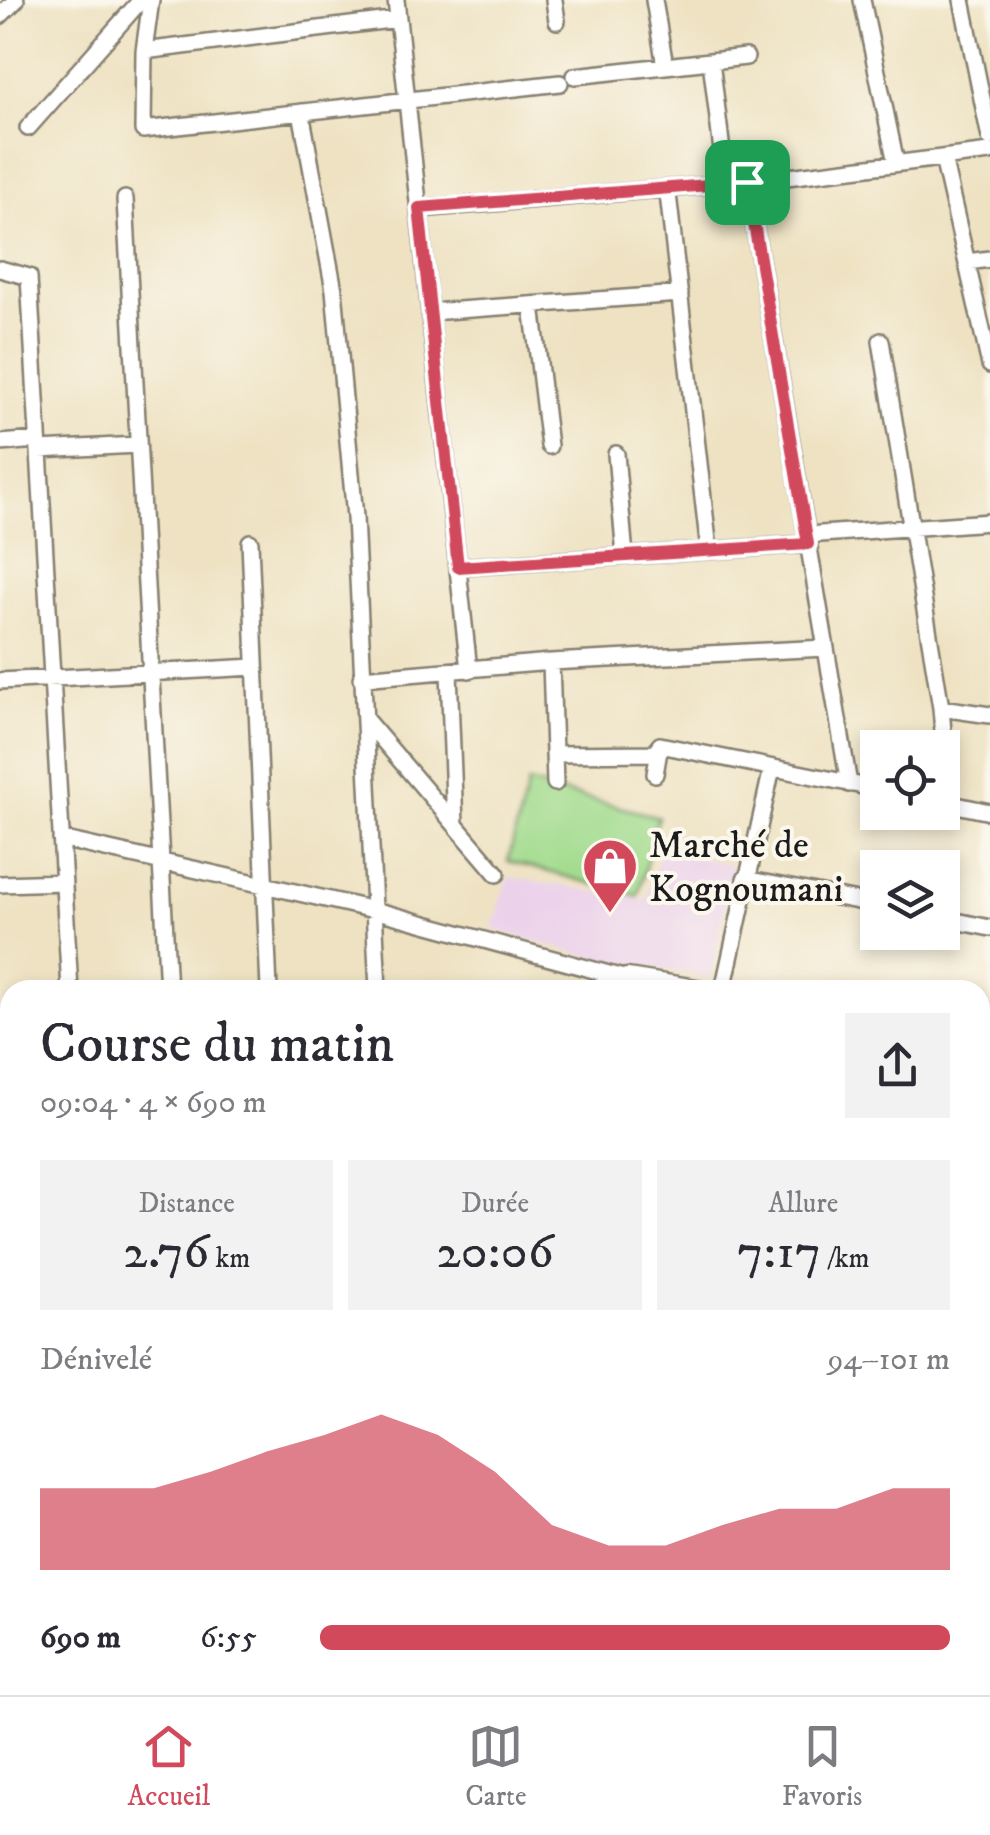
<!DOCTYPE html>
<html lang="fr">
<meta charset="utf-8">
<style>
:root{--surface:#fff;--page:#f2f2f3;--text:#2b2b33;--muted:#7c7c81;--line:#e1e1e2;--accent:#d1495b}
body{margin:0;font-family:"IM FELL DW Pica",serif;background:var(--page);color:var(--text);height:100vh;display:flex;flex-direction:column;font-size:38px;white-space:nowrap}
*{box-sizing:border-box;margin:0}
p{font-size:32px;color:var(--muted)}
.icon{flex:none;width:55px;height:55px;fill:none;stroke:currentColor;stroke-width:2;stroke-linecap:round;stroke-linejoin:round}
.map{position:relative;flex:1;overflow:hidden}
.drawer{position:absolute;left:0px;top:980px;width:990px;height:715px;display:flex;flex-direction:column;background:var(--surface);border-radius:30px 30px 0 0;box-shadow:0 5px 15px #0003}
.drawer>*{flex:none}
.buttons{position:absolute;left:860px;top:730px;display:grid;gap:20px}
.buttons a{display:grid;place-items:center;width:100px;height:100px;border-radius:0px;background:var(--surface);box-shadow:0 5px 15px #0003;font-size:50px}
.pin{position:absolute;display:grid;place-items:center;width:85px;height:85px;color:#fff;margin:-42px;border-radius:20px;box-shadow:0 5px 15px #0006}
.round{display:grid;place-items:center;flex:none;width:105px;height:105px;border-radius:0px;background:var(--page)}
.summary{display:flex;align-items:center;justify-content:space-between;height:170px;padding:0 40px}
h1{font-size:55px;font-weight:600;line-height:75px}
.metrics{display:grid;grid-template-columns:repeat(3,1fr);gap:15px;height:170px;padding:10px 40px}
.metrics div{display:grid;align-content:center;border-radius:0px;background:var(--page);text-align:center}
.metrics b{font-size:50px;font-weight:600}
.metrics small{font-size:28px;font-weight:400}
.metrics p{font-size:28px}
.chart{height:280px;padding:20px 40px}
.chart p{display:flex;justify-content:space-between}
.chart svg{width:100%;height:180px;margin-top:10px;fill:var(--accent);opacity:.7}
ul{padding:0 40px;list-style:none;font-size:32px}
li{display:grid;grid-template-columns:160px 120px 1fr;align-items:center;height:75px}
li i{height:25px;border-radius:12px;background:var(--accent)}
.tabs{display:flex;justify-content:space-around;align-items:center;height:140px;border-top:2px solid var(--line);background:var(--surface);font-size:28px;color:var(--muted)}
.tabs a{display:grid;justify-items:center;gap:5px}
.tabs .active{color:var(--accent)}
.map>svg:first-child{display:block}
.built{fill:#ebd1eb}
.green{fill:#a1db8d;stroke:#5e7c54;stroke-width:2.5}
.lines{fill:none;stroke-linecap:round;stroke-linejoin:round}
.minor-casing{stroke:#857f6f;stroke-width:20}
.tertiary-casing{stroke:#857f6f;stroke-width:25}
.minor{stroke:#fff;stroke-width:15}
.tertiary{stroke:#fff;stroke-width:20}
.route-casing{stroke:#fff;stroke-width:20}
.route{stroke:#d1495b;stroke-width:12}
.labels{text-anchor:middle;stroke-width:8;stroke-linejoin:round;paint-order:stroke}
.poi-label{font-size:38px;fill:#1c1c1c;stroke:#fbf7ec;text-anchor:start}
</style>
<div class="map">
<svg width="990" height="1695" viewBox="0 0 990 1695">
<rect width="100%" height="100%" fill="#fbf7ec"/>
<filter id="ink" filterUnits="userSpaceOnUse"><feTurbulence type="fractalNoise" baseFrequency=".01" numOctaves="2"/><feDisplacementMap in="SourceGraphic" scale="20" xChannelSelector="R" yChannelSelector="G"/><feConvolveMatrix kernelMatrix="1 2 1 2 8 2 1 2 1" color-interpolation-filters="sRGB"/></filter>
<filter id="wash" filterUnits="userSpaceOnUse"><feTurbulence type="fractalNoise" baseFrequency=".0048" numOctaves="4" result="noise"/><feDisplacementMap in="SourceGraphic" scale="40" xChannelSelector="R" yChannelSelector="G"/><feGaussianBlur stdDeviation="2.25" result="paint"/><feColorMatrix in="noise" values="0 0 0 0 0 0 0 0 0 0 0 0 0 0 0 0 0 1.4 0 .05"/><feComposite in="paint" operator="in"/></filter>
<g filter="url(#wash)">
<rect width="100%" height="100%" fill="#eee2c2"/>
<path class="built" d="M662,847l71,19 -22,111 -111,-17 -108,-31 17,-52 137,23z"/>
<path class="green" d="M528,783l130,34 -20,79 -130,-35z"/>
</g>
<g filter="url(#ink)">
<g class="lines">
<g class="minor-casing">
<path id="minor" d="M151,0l-7,51 -1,79 417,-47
M396,0l73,670
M554,0l3,21
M654,0l11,66
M862,0l34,163
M962,0l28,138
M0,16l16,-16
M144,51l254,-32
M711,61l15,123
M575,76l171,-19
M301,112l33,178 21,227 23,473
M28,128l113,-128
M943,158l47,207
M747,182l102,602
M668,194l41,356
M125,199l43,791
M419,209l328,-27 243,-30
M967,262l23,-3
M0,269l29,8 41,713
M532,305l17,141
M430,312l250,-18
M881,341l60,367 8,95
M0,443l38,-3
M39,450l99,-5
M616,454l9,102
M807,535l183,-13
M250,542l19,448
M459,567l349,-23
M551,662l4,121
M449,672l6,153
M361,678l190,-16 275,-14
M0,681l255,-14
M941,708l49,7
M365,719l132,155
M554,754l105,-1
M655,774l5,-29 218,44
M942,802l48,10
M61,839l313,71 253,69
M745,879l133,26
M0,884l63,-2
M942,918l48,10
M723,990l49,-222
M980,1148l10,1
M0,1301l1,40 9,49
M980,1358l10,-1
M980,1532h10
M0,1551l10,-3
M980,1627h10
M0,1641l10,38
M137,1685l1,10
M192,1685l1,10
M272,1685l2,10
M377,1685l2,10
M532,1685l3,10
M631,1685l4,10
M870,1685l1,10
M2,1695l10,-6 25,-4
M960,1695v-10"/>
</g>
<g class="tertiary-casing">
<path id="tertiary" d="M597,990l30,-11 69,11
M980,1066l10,3
M0,1089l10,-1"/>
</g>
<use href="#minor" class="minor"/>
<use href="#tertiary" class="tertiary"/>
</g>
</g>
<g class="lines" filter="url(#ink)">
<g class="route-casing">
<path id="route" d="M747,182l61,362 -350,23 -39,-359z"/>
</g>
<use href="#route" class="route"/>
</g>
<defs>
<g id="shop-pin" transform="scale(2.875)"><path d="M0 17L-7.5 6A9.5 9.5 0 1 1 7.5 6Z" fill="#d1495b" stroke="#fbf7ec"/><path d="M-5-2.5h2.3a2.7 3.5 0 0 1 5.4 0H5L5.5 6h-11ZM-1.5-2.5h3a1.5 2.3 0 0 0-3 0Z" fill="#fff"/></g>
</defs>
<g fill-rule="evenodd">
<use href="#shop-pin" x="610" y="866"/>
</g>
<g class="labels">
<g class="poi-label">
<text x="649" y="857">Marché de<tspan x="649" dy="44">Kognoumani</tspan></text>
</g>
</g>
</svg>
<div class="buttons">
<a><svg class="icon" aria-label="locate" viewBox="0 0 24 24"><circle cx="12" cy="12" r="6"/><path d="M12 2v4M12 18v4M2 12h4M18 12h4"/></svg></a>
<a><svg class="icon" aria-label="layers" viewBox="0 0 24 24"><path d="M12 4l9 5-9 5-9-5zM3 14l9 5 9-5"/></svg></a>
</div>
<div class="pin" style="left:747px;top:182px;background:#1e9e55"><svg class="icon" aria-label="arrive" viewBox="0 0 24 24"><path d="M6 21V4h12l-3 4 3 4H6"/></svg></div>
<section class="drawer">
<div class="summary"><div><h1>Course du matin</h1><p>09:04 · 4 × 690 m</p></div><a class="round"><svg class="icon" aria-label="share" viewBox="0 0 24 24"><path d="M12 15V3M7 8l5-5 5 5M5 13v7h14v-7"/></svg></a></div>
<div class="metrics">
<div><p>Distance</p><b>2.76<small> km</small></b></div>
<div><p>Durée</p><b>20:06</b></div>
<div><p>Allure</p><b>7:17<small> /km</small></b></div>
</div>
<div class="chart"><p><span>Dénivelé</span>94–101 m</p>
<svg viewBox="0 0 160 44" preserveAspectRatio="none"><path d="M0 44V24L10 24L20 24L30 20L40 15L50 11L60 6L70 11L80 20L90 33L100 38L110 38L120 33L130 29L140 29L150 24L160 24V44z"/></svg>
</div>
<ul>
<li><b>690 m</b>6:55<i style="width:100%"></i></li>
</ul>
</section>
</div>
<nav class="tabs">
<a class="active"><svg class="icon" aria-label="home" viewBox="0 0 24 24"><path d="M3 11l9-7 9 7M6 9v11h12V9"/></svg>Accueil</a>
<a><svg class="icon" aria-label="map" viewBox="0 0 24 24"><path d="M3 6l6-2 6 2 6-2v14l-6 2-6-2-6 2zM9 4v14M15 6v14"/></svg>Carte</a>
<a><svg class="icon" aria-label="saved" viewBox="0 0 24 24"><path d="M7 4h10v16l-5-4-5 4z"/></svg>Favoris</a>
</nav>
